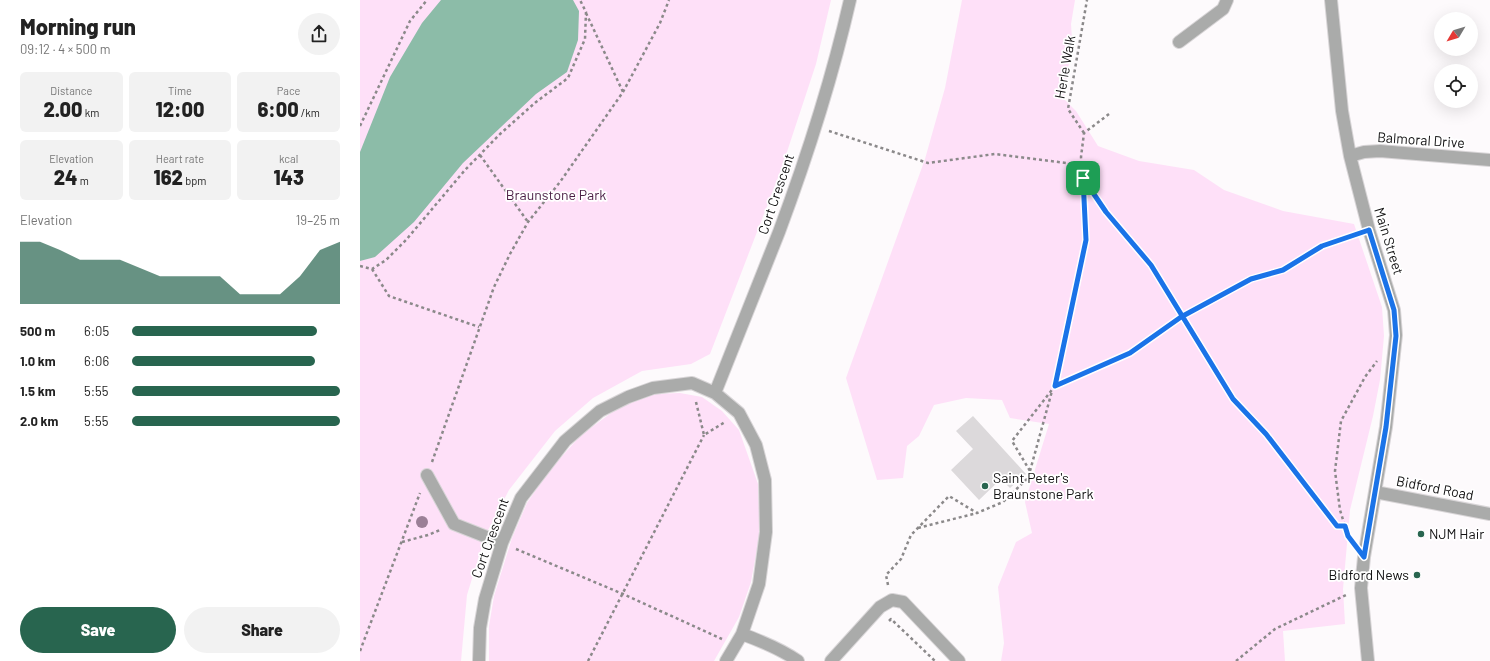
<!DOCTYPE html>
<meta charset="utf-8">
<style>
:root{--surface:#fff;--page:#f2f2f2;--text:#222;--muted:#767676;--accent:#28654f}
body{margin:0;font-family:Barlow,sans-serif;background:var(--page);color:var(--text);height:100vh;display:flex;flex-direction:column;font-size:15px;white-space:nowrap}
*{box-sizing:border-box;margin:0}
p{font-size:13px;color:var(--muted)}
.icon{flex:none;width:22px;height:22px;fill:none;stroke:currentColor;stroke-width:2;stroke-linecap:round;stroke-linejoin:round}
.map{position:relative;flex:1;overflow:hidden}
.drawer{display:flex;flex-direction:column;background:var(--surface);width:360px}
.drawer>*{flex:none}
.needle{width:26px;rotate:232deg}
.controls{position:absolute;left:1074px;top:12px;display:grid;gap:8px}
.controls a{display:grid;place-items:center;width:44px;height:44px;border-radius:50%;background:var(--surface);box-shadow:0 4px 16px #0002;font-size:20px}
.pin{position:absolute;display:grid;place-items:center;width:34px;height:34px;color:#fff;margin:-17px;border-radius:8px;box-shadow:0 2px 6px #0006}
.round{display:grid;place-items:center;flex:none;width:42px;height:42px;border-radius:21px;background:var(--page)}
.summary{display:flex;align-items:center;justify-content:space-between;height:68px;padding:0 20px}
h1{font-size:22px;font-weight:800;line-height:30px}
.stats{display:grid;grid-template-columns:repeat(3,1fr);gap:6px;height:68px;padding:4px 20px}
.stats div{display:grid;align-content:center;border-radius:6px;background:var(--page);text-align:center}
.stats b{font-size:20px;font-weight:800}
.stats small{font-size:11px;font-weight:400}
.stats p{font-size:11px}
.chart{height:112px;padding:8px 20px}
.chart p{display:flex;justify-content:space-between}
.chart svg{width:100%;height:72px;margin-top:4px;fill:var(--accent);opacity:.7}
.primary-button{display:flex;gap:8px;margin-top:auto;padding:8px 20px}
.primary-button a{flex:1;height:46px;border-radius:24px;background:var(--accent);color:#fff;font-size:16px;font-weight:800;line-height:46px;text-align:center}
.primary-button a+a{background:var(--page);color:var(--text)}
ul{padding:0 20px;list-style:none;font-size:13px}
li{display:grid;grid-template-columns:64px 48px 1fr;align-items:center;height:30px}
li i{height:10px;border-radius:5px;background:var(--accent)}
main{display:flex;flex:1;min-height:0}
.map>svg:first-child{display:block}
.green{fill:#fee0f8}
.water{fill:#8cbca8}
.building{fill:#dcd9db}
.lines{fill:none;stroke-linecap:round;stroke-linejoin:round}
.minor-casing{stroke:#d8d5d7;stroke-width:14}
.path{stroke:#8b898a;stroke-width:2.5;stroke-dasharray:3 3;stroke-linecap:butt}
.minor{stroke:#aaabaa;stroke-width:12}
.tree{fill:#9b8097}
.route-casing{stroke:#fff;stroke-width:8}
.route{stroke:#1a73e8;stroke-width:5}
.poi-dot{fill:#28654f;stroke:#fff;stroke-width:1.5}
.labels{text-anchor:middle;stroke-width:3.5;stroke-linejoin:round;paint-order:stroke}
.street-label{font-size:14px;fill:#131213;stroke:#fff}
.park-label{font-size:14px;fill:#4a1d44;stroke:#fff}
.poi-label{font-size:14px;fill:#131213;stroke:#fff;text-anchor:start}
</style>
<main>
<section class="drawer">
<div class="summary"><div><h1>Morning run</h1><p>09:12 · 4 × 500 m</p></div><a class="round"><svg class="icon" aria-label="share" viewBox="0 0 24 24"><path d="M12 15V3M7 8l5-5 5 5M5 13v7h14v-7"/></svg></a></div>
<div class="stats">
<div><p>Distance</p><b>2.00<small> km</small></b></div>
<div><p>Time</p><b>12:00</b></div>
<div><p>Pace</p><b>6:00<small> /km</small></b></div>
</div>
<div class="stats">
<div><p>Elevation</p><b>24<small> m</small></b></div>
<div><p>Heart rate</p><b>162<small> bpm</small></b></div>
<div><p>kcal</p><b>143</b></div>
</div>
<div class="chart"><p><span>Elevation</span>19–25 m</p>
<svg viewBox="0 0 160 44" preserveAspectRatio="none"><path d="M0 44V6L10 6L20 11L30 17L40 17L50 17L60 22L70 27L80 27L90 27L100 27L110 38L120 38L130 38L140 27L150 11L160 6V44z"/></svg>
</div>
<ul>
<li><b>500 m</b>6:05<i style="width:89%"></i></li>
<li><b>1.0 km</b>6:06<i style="width:88%"></i></li>
<li><b>1.5 km</b>5:55<i style="width:100%"></i></li>
<li><b>2.0 km</b>5:55<i style="width:100%"></i></li>
</ul>
<div class="primary-button"><a>Save</a><a>Share</a></div>
</section>
<div class="map">
<svg width="1130" height="661" viewBox="0 0 1130 661">
<rect width="100%" height="100%" fill="#fdfafc"/>
<path class="green" d="M0,0h471l-15,64 -34,103 -72,187 -19,10 -49,7 -49,27 -38,33 -46,59 -24,46 -18,59 -6,66h-101z
M602,0h113l-4,24 1,16 -8,59 12,12 22,35 41,15 55,9 30,20 59,21 71,13 28,83 2,29 -4,44 -7,36 -23,94 -7,79 2,35 -62,7 2,30h-284l3,-18 -6,-56 18,-45 16,-9 -7,-31 24,-78 -39,-6 -8,-18 -36,-2 -32,7 -15,31 -12,10 -4,32 -26,2 -31,-102 79,-219 20,-71z
M320,393l22,4 20,14 17,19 19,54 2,48 -9,50 -12,35 -25,44h-225v-35l5,-30 18,-58 15,-35 21,-31 33,-37 37,-27 33,-14z"/>
<path class="water" d="M81,0h132l6,11 -1,29 -11,32 -31,22 -73,69 -49,59 -39,35 -15,4v-109l30,-75 32,-54z"/>
<path class="building" d="M613,416l53,58 -16,14 -9,-9 -22,21 -28,-30 22,-21 -17,-18z"/>
<g class="lines">
<g class="minor-casing">
<path id="minor" d="M971,0l11,111 8,45 19,74 25,80 2,25 -10,92 -22,130 -3,31 7,73
M819,42l44,-33 4,-9
M990,156l14,-4 16,-1 110,9
M355,393c21,-54 43,-107 64,-161 28,-75 53,-153 71,-232
M67,475l27,49 48,19
M1015,492l115,22
M382,634c19,7 39,15 56,27
M119,661l1,-33 5,-29 17,-56 19,-45 44,-57 35,-30 28,-14 25,-9 39,-5 23,10 24,20 17,32 9,35 1,52 -7,52 -17,50 -16,27
M471,661l49,-54 12,-7 11,2 56,59"/>
</g>
<path class="path" d="M226,13l37,79
M749,114l-25,19 -3,24 5,83 -31,146 75,-33 51,-36 70,-38 32,-9 39,-24 33,-12
M0,126l50,-105 17,-21
M469,131l99,32 67,-9 87,11
M724,133l-16,-24 19,-109
M120,155l48,67
M724,178l22,34 45,53 30,52 52,82 33,35 71,92h8
M0,266l12,3 14,-9 20,-20 59,-70 35,-36 36,-32 32,-24 17,-39 1,-27 -6,-12
M12,269l17,27 90,31
M336,402l8,33 21,-13
M72,462l62,-175 16,-33 18,-32 32,-40 63,-90 37,-69 9,-23
M670,471l22,-80
M558,528l59,-15
M992,541l-4,-5 -8,-26 -5,-39 6,-50 24,-44 12,-16
M42,542l26,-7 12,-5
M156,549l107,45 99,45
M528,585l-2,-10 15,-16 10,-24 38,-39 28,17 26,-11 26,-25 1,-6 -18,-30 43,-55
M529,621l2,-2 44,42
M0,651l60,-158
M228,661l116,-226
M876,661l39,-32 71,-34"/>
<use href="#minor" class="minor"/>
</g>
<circle class="tree" cx="62" cy="522" r="6"/>
<g class="lines">
<g class="route-casing">
<path id="route" d="M723,178l23,34 45,53 82,134 33,35 71,92h8l3,10 16,21 22,-130 10,-91 -2,-26 -25,-80 -47,16 -39,24 -32,9 -70,38 -51,36 -75,33 31,-146 -3,-62"/>
</g>
<use href="#route" class="route"/>
</g>
<g class="poi-dot">
<circle cx="625" cy="486" r="4"/>
<circle cx="1061" cy="534" r="4"/>
<circle cx="1057" cy="575" r="4"/>
</g>
<g class="labels">
<g class="street-label">
<text transform="translate(705 67) rotate(-80)" y="5">Herle Walk</text>
<text transform="translate(1061 140) rotate(4)" y="5">Balmoral Drive</text>
<text transform="translate(416 194) rotate(-71)" y="5">Cort Crescent</text>
<text transform="translate(1029 241) rotate(73)" y="5">Main Street</text>
<text transform="translate(1075 488) rotate(11)" y="5">Bidford Road</text>
<text transform="translate(130 538) rotate(-70)" y="5">Cort Crescent</text>
</g>
<g class="park-label">
<text x="196" y="200">Braunstone Park</text>
</g>
<g class="poi-label">
<text x="633" y="483">Saint Peter's<tspan x="633" dy="16">Braunstone Park</tspan></text>
<text x="1069" y="539">NJM Hair</text>
<text x="1049" y="580" text-anchor="end">Bidford News</text>
</g>
</g>
</svg>
<div class="controls">
<a><svg class="needle" viewBox="-14 -14 28 28"><path d="M0-13l5 13h-10z" fill="#e53935"/><path d="M0 13l5-13h-10z" fill="#767676"/></svg></a>
<a><svg class="icon" aria-label="locate" viewBox="0 0 24 24"><circle cx="12" cy="12" r="6"/><path d="M12 2v4M12 18v4M2 12h4M18 12h4"/></svg></a>
</div>
<div class="pin" style="left:723px;top:178px;background:#1e9e55"><svg class="icon" aria-label="arrive" viewBox="0 0 24 24"><path d="M6 21V4h12l-3 4 3 4H6"/></svg></div>
</div>
</main>
